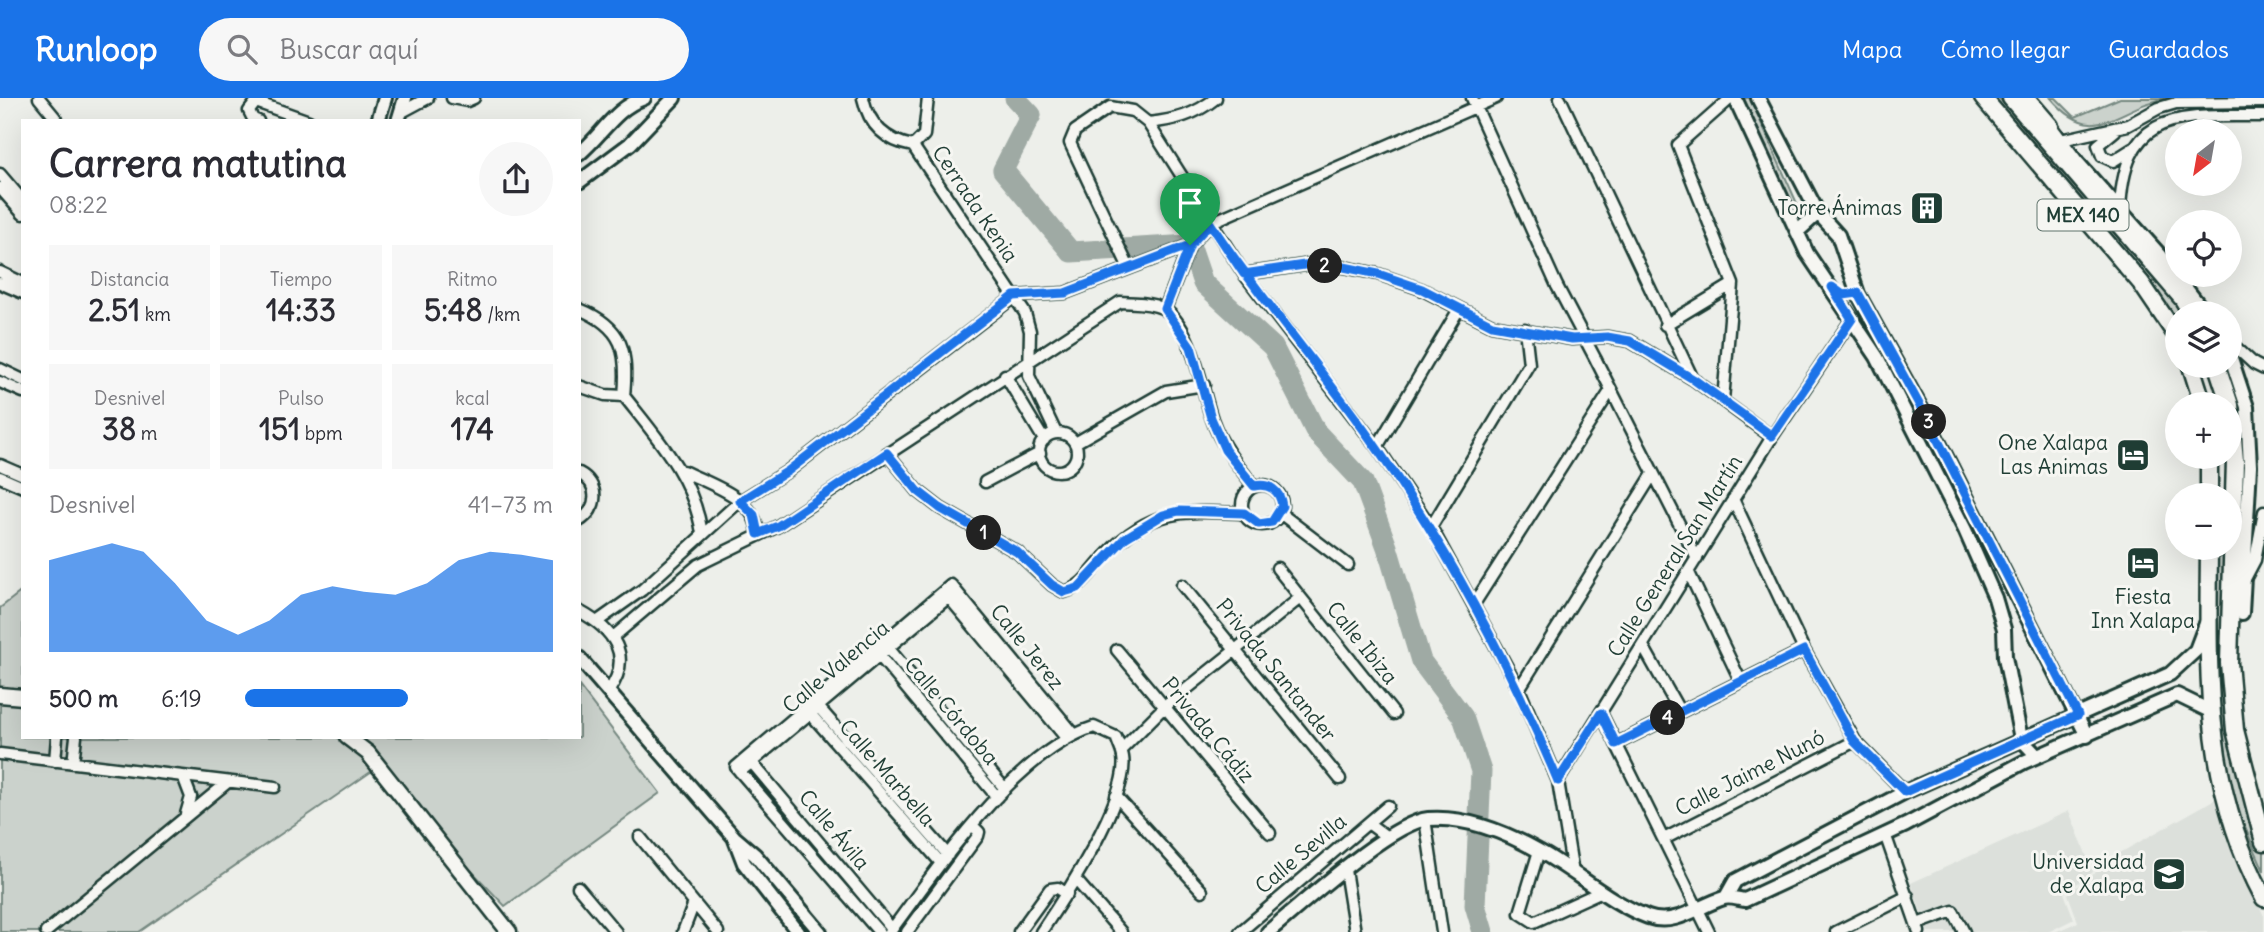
<!DOCTYPE html>
<html lang="es">
<meta charset="utf-8">
<style>
:root{--surface:#fff;--page:#f7f7f7;--text:#2b2b33;--muted:#7c7c81;--accent:#1a73e8}
body{margin:0;font-family:Delius,sans-serif;background:var(--page);color:var(--text);height:100vh;display:flex;flex-direction:column;font-size:26px;white-space:nowrap}
*{box-sizing:border-box;margin:0}
p{font-size:23px;color:var(--muted)}
.icon{flex:none;width:38px;height:38px;fill:none;stroke:currentColor;stroke-width:2;stroke-linecap:round;stroke-linejoin:round}
.map{position:relative;flex:1;overflow:hidden}
.sheet{position:absolute;left:21px;top:21px;width:560px;height:620px;display:flex;flex-direction:column;background:var(--surface);border-radius:0px;box-shadow:0 7px 28px #0002}
.sheet>*{flex:none}
.needle{width:46px;rotate:211deg}
.buttons{position:absolute;left:2165px;top:21px;display:grid;gap:14px}
.buttons a{display:grid;place-items:center;width:77px;height:77px;border-radius:50%;background:var(--surface);box-shadow:0 7px 28px #0002;font-size:35px}
.pin{position:absolute;display:grid;place-items:center;width:60px;height:60px;color:#fff;margin:-72px -30px;border-radius:50% 50% 50% 0;rotate:-45deg;box-shadow:0 0 7px #0007}
.pin .icon{rotate:45deg}
.km{position:absolute;width:35px;height:35px;margin:-18px;border-radius:50%;background:#222;color:#fff;font-size:19px;line-height:35px;text-align:center}
.round{display:grid;place-items:center;flex:none;width:74px;height:74px;border-radius:37px;background:var(--page)}
.headline{display:flex;align-items:center;justify-content:space-between;height:119px;padding:0 28px}
h1{font-size:38px;font-weight:700;line-height:52px}
.metrics{display:grid;grid-template-columns:repeat(3,1fr);gap:10px;height:119px;padding:7px 28px}
.metrics div{display:grid;align-content:center;border-radius:0px;background:var(--page);text-align:center}
.metrics b{font-size:30px;font-weight:700}
.metrics small{font-size:19px;font-weight:400}
.metrics p{font-size:19px}
.chart{height:196px;padding:14px 28px}
.chart p{display:flex;justify-content:space-between}
.chart svg{width:100%;height:126px;margin-top:7px;fill:var(--accent);opacity:.7}
ul{padding:0 28px;list-style:none;font-size:23px}
li{display:grid;grid-template-columns:112px 84px 1fr;align-items:center;height:52px}
li i{height:18px;border-radius:9px;background:var(--accent)}
header{display:flex;align-items:center;gap:42px;box-sizing:border-box;height:98px;padding:0 35px;background:var(--accent);color:#fff}
header strong{font-size:33px}
nav{display:flex;gap:38px;margin-inline-start:auto;font-size:24px}
.search{width:490px;height:63px;background:var(--page);display:flex;align-items:center;gap:18px;box-sizing:border-box;padding:0 24px;border-radius:38px;color:var(--muted);font-size:26px}
.map>svg:first-child{display:block}
.built{fill:#dce0db}
.green{fill:#cbd2cc;stroke:#758880;stroke-width:2}
.lines{fill:none;stroke-linecap:round;stroke-linejoin:round}
.river{stroke:#9faaa4;stroke-width:21}
.minor-casing{stroke:#1f3d34;stroke-width:15}
.tertiary-casing{stroke:#1f3d34;stroke-width:18}
.secondary-casing{stroke:#1f3d34;stroke-width:19}
.trunk-casing{stroke:#1f3d34;stroke-width:21}
.minor{stroke:#f6f6f2;stroke-width:10}
.tertiary{stroke:#f6f6f2;stroke-width:12}
.secondary{stroke:#f6f6f2;stroke-width:14}
.trunk{stroke:#f6f6f2;stroke-width:16}
.minor-bridge-casing{stroke:#1f3d34;stroke-width:15;stroke-linecap:butt}
.minor-bridge{stroke:#f6f6f2;stroke-width:10}
.route-casing{stroke:#fff;stroke-width:14}
.route{stroke:#1a73e8;stroke-width:9}
.labels{text-anchor:middle;stroke-width:6;stroke-linejoin:round;paint-order:stroke}
.shield{fill:#f6f6f2;stroke:#60746d;stroke-width:2}
.shield-label{font-size:19px;font-weight:bold;fill:#1f3d34}
.street-label{font-size:21px;fill:#1f3d34;stroke:#f6f6f2}
.poi-label{font-size:21px;fill:#1f3d34;stroke:#f6f6f2;text-anchor:end}
</style>
<header>
<strong>Runloop</strong>
<div class="search"><svg class="icon" aria-label="search" viewBox="0 0 24 24"><circle cx="10" cy="10" r="6"/><path d="M15 15l6 6"/></svg>Buscar aquí</div>
<nav><a>Mapa</a><a>Cómo llegar</a><a>Guardados</a></nav>
</header>
<div class="map">
<svg width="2264" height="834" viewBox="0 0 2264 834">
<rect width="100%" height="100%" fill="#edefea"/>
<filter id="ink" filterUnits="userSpaceOnUse"><feTurbulence type="fractalNoise" baseFrequency=".0143" numOctaves="2"/><feDisplacementMap in="SourceGraphic" scale="14" xChannelSelector="R" yChannelSelector="G"/><feConvolveMatrix kernelMatrix="1 2 1 2 8 2 1 2 1" color-interpolation-filters="sRGB"/></filter>
<g filter="url(#ink)">
<path class="built" d="M2217,700l9,40 38,78v16h-209l23,-10 -10,-28 52,-41z
M2069,713l24,61 -29,21 10,26 -26,13h-120l-17,-49z"/>
<path class="green" d="M1742,0h8l54,121 -7,2z
M1985,0h14l179,207 6,8h-7v14z
M2051,0h5l19,19 45,-19h51c-53,5 -74,54 -120,0z
M2212,450h16l-1,116 37,187v20l-24,-55 -27,-99z
M23,492v147h556v-51l81,107 -155,113 -130,-137 -236,163h-139v-324z"/>
<g class="lines">
<path class="river" d="M1015,0l16,17 -28,55 68,82 119,-7 13,38 70,64 43,85 47,50 24,65 34,114 42,56 18,54 -6,134 8,27"/>
<g class="minor-casing">
<path id="minor" d="M39,0l19,23
M452,0l15,3 7,-3
M863,0c6,27 23,43 50,48l112,167 5,18 -1,45 27,57
M1472,0l85,188
M1560,0l133,281
M400,15l28,-15
M258,23l-5,-2 -4,-8 7,-9 53,19
M1148,25c27,-3 47,-8 68,-25
M2115,33l-17,14 4,11 11,5 19,-12
M2061,42l67,-15 31,-17 17,-5 88,-1
M913,48l11,-11 4,-37
M0,76l23,27
M0,90l23,26
M2120,113c4,-106 63,-94 144,-95
M1129,170l-59,-125 5,-12 35,-24 23,4 15,12 96,151 133,173 54,80 88,162 39,92 15,92
M0,174l23,11
M1244,176l67,-10 33,3 34,7 43,15 71,36 80,14 35,-2 23,4 63,38 79,58
M0,185l23,10
M579,211c45,18 49,43 45,87 34,43 69,81 78,137
M1165,211l25,-64
M1665,227l68,-41
M2230,244l24,22 10,5
M1596,262l101,199
M0,271l23,11
M1005,277l39,65
M0,284l23,10
M579,288l26,9 19,1
M1723,302l10,-116 -55,-139 53,-47
M1039 354a19 19 0 1 1 38 0a19 19 0 1 1-38 0Z
M1075,345l91,-52 38,-6
M1377,349l82,-138
M887,355l31,38 22,17 77,44 35,33 12,7c21,-6 29,-24 44,-39 44,-46 78,-42 136,-40
M0,367l23,10
M683,373c28,14 73,26 75,63
M579,375c21,11 20,36 0,48
M0,379l23,10
M985,384l55,-29
M1242 407a20 20 0 1 1 40 0a20 20 0 1 1-40 0Z
M1733,401l71,151 51,91 50,51
M1280,415l68,52
M1431,429l98,-163 -4,-35
M1277,470l117,146
M1689,475l52,109
M2245,481l10,-19 9,-48
M1182,487l158,194
M946,496l121,145
M1474,506l137,-214
M579,513c35,19 55,45 29,81
M598,523l44,-31 98,-89 48,-30 227,-175 50,-3 125,-48 20,-22 286,-125
M612,540l86,-73 80,-39 342,-224c14,1 29,0 42,6 30,15 40,83 50,111 9,26 25,46 42,67
M885,546l120,145
M1643,548l37,66
M1117,552l153,183
M877,555l120,144
M1519,591l134,-215
M814,604l134,153
M808,613l133,152
M1601,615l108,219
M1616,646l188,-94
M1121,652l42,-42 137,-110
M0,656l275,33
M748,660l144,171
M55,663l2,-24
M73,665l3,-26
M740,674l216,-181
M183,678l8,21 -5,17
M1558,683l214,-344 80,-118
M1116,698l86,95
M1425,721l17,113
M1368,725l19,14
M1885,736l34,98
M640,739l78,95
M1664,741l191,-98
M1539,753l-19,62 14,9 66,-30
M1345,772l10,62
M1076,782l45,52
M578,789l38,45
M1917,826l36,-13 11,21
M46,834l182,-150
M683,834l11,-29
M879,834l-143,-165 215,-182 123,149
M890,834c48,-65 126,-180 204,-205l22,10c2,6 6,14 7,20 7,40 -59,141 -82,175
M907,834l71,-96 1,-4 -7,-7
M1019,834l31,-43 8,-1 9,6
M1240,834l148,-126
M1836,834l72,-36"/>
</g>
<g class="tertiary-casing">
<path id="tertiary" d="M1735,0l72,155 70,104 88,173 30,68 9,31 1,28 16,82 16,17
M1758,0l60,115 20,22 20,59 68,123 161,319
M378,23l7,-23
M398,23l7,-23
M2050,28l27,36 83,93 45,58
M579,56c23,-19 36,-46 65,-56
M579,84l51,-38 44,-46
M1797,134l21,-19
M2230,257l17,52 3,59 -8,147
M579,560l155,179 21,18 65,77
M734,739l10,26 54,69
M1726,799l9,-16 170,-89 265,-118 26,-24 11,-29
M1268,834c32,-26 123,-110 160,-113 37,-3 79,14 111,32 37,20 69,51 109,66 27,10 52,-12 76,-19 6,-2 14,1 21,2l161,-75 118,-63 153,-67 33,16"/>
</g>
<g class="secondary-casing">
<path id="secondary" d="M0,597l23,2
M347,639l21,16 141,179"/>
</g>
<g class="trunk-casing">
<path id="trunk" d="M1983,0l158,185 36,53
M2011,0l172,201 8,14
M2026,0l24,28
M2191,268l12,38
M2217,268l13,39 5,56 -6,202 6,67 29,112
M2209,359v38
M2209,450c-1,125 -6,236 55,350"/>
</g>
<use href="#minor" class="minor"/>
<use href="#tertiary" class="tertiary"/>
<use href="#secondary" class="secondary"/>
<use href="#trunk" class="trunk"/>
<g class="minor-bridge-casing">
<path id="minor-bridge" d="M1557,188l39,74"/>
</g>
<use href="#minor-bridge" class="minor-bridge"/>
</g>
</g>
<g class="lines" filter="url(#ink)">
<g class="route-casing">
<path id="route" d="M1190,147l-125,48 -51,3 -226,175 -48,30 14,14 4,19 20,-8 109,-73 31,38 22,17 77,44 35,33 12,7 14,-4 47,-50 38,-23 16,-4 65,2 15,11 13,-2 10,-16c-2,-16 -13,-23 -28,-20l-29,-36 -14,-32 -20,-71 -26,-38 25,-64 20,-22 34,51 67,-10 33,3 34,7 44,15 70,36 80,14 35,-2 23,4 63,38 79,57 80,-117 -20,-32 11,8 15,-2 5,9 63,115 152,298 -173,77 -51,-51 -50,-91 -188,94 -15,-31 -43,68c-49,-117 -107,-227 -180,-331 -53,-78 -116,-148 -168,-227l-20,22"/>
</g>
<use href="#route" class="route"/>
</g>
<defs>
<g id="building-square" transform="scale(1.75)"><rect x="-9" y="-9" width="18" height="18" rx="4" fill="#1f3d34" stroke="#f6f6f2"/><path d="M-4-6H4V6H1V3H-1V6H-4ZM-2.5-4.3h1.7v1.8h-1.7ZM.8-4.3h1.7v1.8H.8ZM-2.5-1h1.7V.8h-1.7ZM.8-1h1.7V.8H.8Z" fill="#fff"/></g>
<g id="hotel-square" transform="scale(1.75)"><rect x="-9" y="-9" width="18" height="18" rx="4" fill="#1f3d34" stroke="#f6f6f2"/><path d="M-6-4.5h1.5V1H6V5H4.5V3h-9V5H-6ZM-4 0a1.8 1.8 0 1 1 3.6 0ZM.5 0V-2.5h3Q6-2.5 6 0Z" fill="#fff"/></g>
<g id="university-square" transform="scale(1.75)"><rect x="-9" y="-9" width="18" height="18" rx="4" fill="#1f3d34" stroke="#f6f6f2"/><path d="M0-5L7-2L0 1L-7-2ZM-4 1L0 2.5L4 1V4Q0 6-4 4Z" fill="#fff"/></g>
</defs>
<g fill-rule="evenodd">
<use href="#building-square" x="1927" y="110"/>
<use href="#hotel-square" x="2133" y="357"/>
<use href="#hotel-square" x="2143" y="465"/>
<use href="#university-square" x="2169" y="776"/>
</g>
<g class="labels">
<rect class="shield" x="2037.5" y="101.5" width="91" height="31" rx="5"/>
<g class="shield-label">
<text x="2083" y="124">MEX 140</text>
</g>
<g class="street-label">
<text transform="translate(975 106) rotate(56)" y="7">Cerrada Kenia</text>
<text transform="translate(1675 458) rotate(-58)" y="7">Calle General San Martín</text>
<text transform="translate(1362 545) rotate(51)" y="7">Calle Ibiza</text>
<text transform="translate(1027 549) rotate(51)" y="7">Calle Jerez</text>
<text transform="translate(836 569) rotate(-40)" y="7">Calle Valencia</text>
<text transform="translate(1276 572) rotate(51)" y="7">Privada Santander</text>
<text transform="translate(951 613) rotate(50)" y="7">Calle Córdoba</text>
<text transform="translate(1208 632) rotate(50)" y="7">Privada Cádiz</text>
<text transform="translate(887 675) rotate(49)" y="7">Calle Marbella</text>
<text transform="translate(1750 675) rotate(-27)" y="7">Calle Jaime Nunó</text>
<text transform="translate(834 732) rotate(50)" y="7">Calle Ávila</text>
<text transform="translate(1301 756) rotate(-40)" y="7">Calle Sevilla</text>
</g>
<g class="poi-label">
<text x="1902" y="117">Torre Ánimas</text>
<text x="2108" y="352">One Xalapa<tspan x="2108" dy="24">Las Animas</tspan></text>
<text x="2143" y="506" text-anchor="middle">Fiesta<tspan x="2143" dy="24">Inn Xalapa</tspan></text>
<text x="2144" y="771">Universidad<tspan x="2144" dy="24">de Xalapa</tspan></text>
</g>
</g>
</svg>
<div class="buttons">
<a><svg class="needle" viewBox="-14 -14 28 28"><path d="M0-13l5 13h-10z" fill="#e53935"/><path d="M0 13l5-13h-10z" fill="#7c7c81"/></svg></a>
<a><svg class="icon" aria-label="locate" viewBox="0 0 24 24"><circle cx="12" cy="12" r="6"/><path d="M12 2v4M12 18v4M2 12h4M18 12h4"/></svg></a>
<a><svg class="icon" aria-label="layers" viewBox="0 0 24 24"><path d="M12 4l9 5-9 5-9-5zM3 14l9 5 9-5"/></svg></a>
<a>+</a>
<a>−</a>
</div>
<div class="pin" style="left:1190px;top:147px;background:#1e9e55"><svg class="icon" aria-label="arrive" viewBox="0 0 24 24"><path d="M6 21V4h12l-3 4 3 4H6"/></svg></div>
<b class="km" style="left:984px;top:435px">1</b>
<b class="km" style="left:1325px;top:168px">2</b>
<b class="km" style="left:1929px;top:324px">3</b>
<b class="km" style="left:1668px;top:620px">4</b>
<section class="sheet">
<div class="headline"><div><h1>Carrera matutina</h1><p>08:22</p></div><a class="round"><svg class="icon" aria-label="share" viewBox="0 0 24 24"><path d="M12 15V3M7 8l5-5 5 5M5 13v7h14v-7"/></svg></a></div>
<div class="metrics">
<div><p>Distancia</p><b>2.51<small> km</small></b></div>
<div><p>Tiempo</p><b>14:33</b></div>
<div><p>Ritmo</p><b>5:48<small> /km</small></b></div>
</div>
<div class="metrics">
<div><p>Desnivel</p><b>38<small> m</small></b></div>
<div><p>Pulso</p><b>151<small> bpm</small></b></div>
<div><p>kcal</p><b>174</b></div>
</div>
<div class="chart"><p><span>Desnivel</span>41–73 m</p>
<svg viewBox="0 0 160 44" preserveAspectRatio="none"><path d="M0 44V12L10 9L20 6L30 9L40 20L50 33L60 38L70 33L80 24L90 21L100 23L110 24L120 20L130 12L140 9L150 10L160 12V44z"/></svg>
</div>
<ul>
<li><b>500 m</b>6:19<i style="width:53%"></i></li>
</ul>
</section>
</div>
